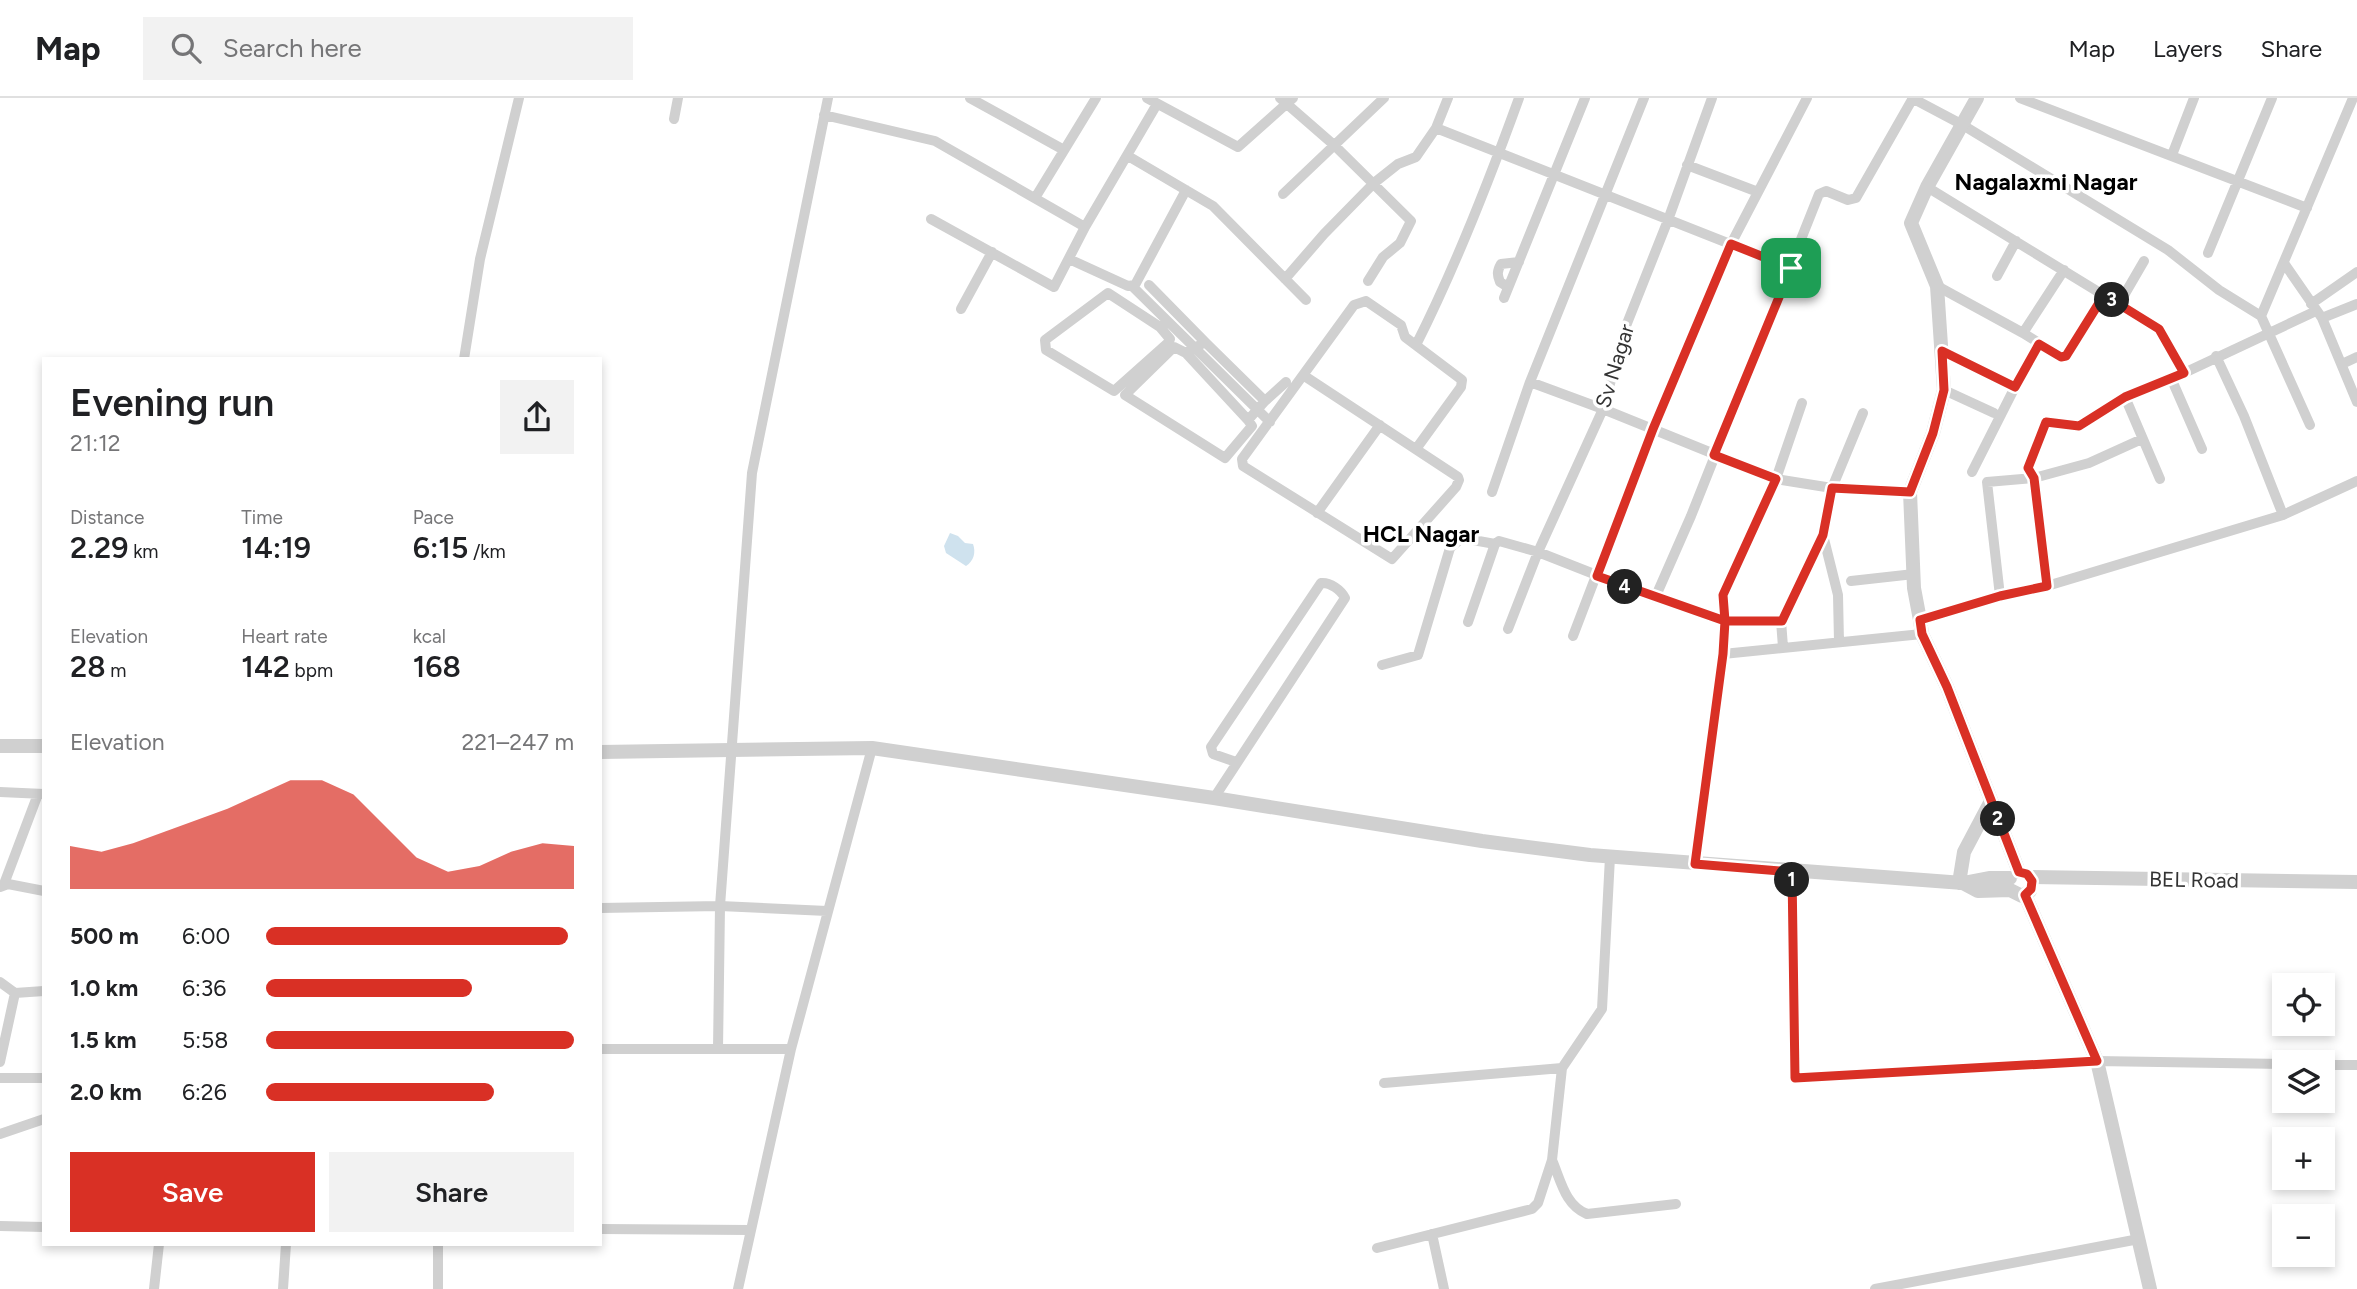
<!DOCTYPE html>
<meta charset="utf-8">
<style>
:root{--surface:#fff;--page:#f2f2f2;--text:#202124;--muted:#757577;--line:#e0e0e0;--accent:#d93025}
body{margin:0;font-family:Figtree,sans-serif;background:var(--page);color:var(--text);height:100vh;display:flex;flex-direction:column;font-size:26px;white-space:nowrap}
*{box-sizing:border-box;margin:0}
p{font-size:23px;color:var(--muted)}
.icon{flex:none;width:38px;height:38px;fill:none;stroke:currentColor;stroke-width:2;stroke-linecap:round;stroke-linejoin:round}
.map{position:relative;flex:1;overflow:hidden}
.drawer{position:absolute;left:42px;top:259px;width:560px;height:889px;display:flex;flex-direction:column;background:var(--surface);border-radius:0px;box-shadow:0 4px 10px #0003}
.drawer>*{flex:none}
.buttons{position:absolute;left:2272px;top:875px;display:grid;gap:14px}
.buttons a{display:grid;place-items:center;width:63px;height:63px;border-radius:0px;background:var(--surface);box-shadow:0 4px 10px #0003;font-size:35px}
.pin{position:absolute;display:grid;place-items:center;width:60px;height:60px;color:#fff;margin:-30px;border-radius:14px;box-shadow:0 4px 10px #0006}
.km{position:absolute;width:35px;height:35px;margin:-18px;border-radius:50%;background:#222;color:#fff;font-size:19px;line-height:35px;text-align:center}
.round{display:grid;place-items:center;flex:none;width:74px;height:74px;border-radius:0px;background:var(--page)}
.overview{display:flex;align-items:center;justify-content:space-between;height:119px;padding:0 28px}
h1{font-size:38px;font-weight:600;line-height:52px}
.stats{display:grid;grid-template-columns:repeat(3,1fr);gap:10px;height:119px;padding:7px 28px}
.stats div{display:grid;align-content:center}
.stats b{font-size:30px;font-weight:600}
.stats small{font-size:19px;font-weight:400}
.stats p{font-size:19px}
.chart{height:196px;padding:14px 28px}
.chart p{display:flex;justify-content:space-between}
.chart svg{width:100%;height:126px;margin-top:7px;fill:var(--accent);opacity:.7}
.action{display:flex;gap:14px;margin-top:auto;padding:14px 28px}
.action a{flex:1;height:80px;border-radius:0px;background:var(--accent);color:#fff;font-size:28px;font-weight:600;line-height:80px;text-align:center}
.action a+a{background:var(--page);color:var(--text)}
ul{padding:0 28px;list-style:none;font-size:23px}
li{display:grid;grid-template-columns:112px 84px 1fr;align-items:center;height:52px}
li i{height:18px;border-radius:9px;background:var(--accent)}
header{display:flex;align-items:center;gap:42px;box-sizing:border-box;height:98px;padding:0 35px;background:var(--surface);border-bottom:2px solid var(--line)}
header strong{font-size:33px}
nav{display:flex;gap:38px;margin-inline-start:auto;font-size:24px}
.search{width:490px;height:63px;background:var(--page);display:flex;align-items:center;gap:18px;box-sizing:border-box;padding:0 24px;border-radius:0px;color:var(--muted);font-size:26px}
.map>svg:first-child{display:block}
.water{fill:#cfe2ee}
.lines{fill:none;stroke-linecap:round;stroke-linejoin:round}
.minor{stroke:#d0d0d0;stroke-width:10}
.tertiary{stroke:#d0d0d0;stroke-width:14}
.route-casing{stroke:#fff;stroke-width:14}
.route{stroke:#d93025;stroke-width:9}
.labels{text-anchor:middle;stroke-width:7;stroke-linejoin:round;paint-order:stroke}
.street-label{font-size:21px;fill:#333;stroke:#fff}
.neighbourhood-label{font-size:23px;font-weight:bold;fill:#000;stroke:#fff}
</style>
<header>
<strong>Map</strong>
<div class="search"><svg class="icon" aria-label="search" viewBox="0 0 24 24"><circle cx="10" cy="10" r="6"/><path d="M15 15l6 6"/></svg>Search here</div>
<nav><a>Map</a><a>Layers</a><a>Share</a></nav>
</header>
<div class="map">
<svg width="2357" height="1191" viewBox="0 0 2357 1191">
<rect width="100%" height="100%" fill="#fff"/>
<path class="water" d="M950,435l8,3 7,7 8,1c3,8 1,17 -7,22l-20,-13 -2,-7z"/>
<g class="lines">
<path class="minor" d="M970,0l94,52
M1147,0l91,49 55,-49
M1280,0l54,47 77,76 -11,22 -17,14 -15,24
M1912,0l49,26 207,126 51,40 42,26 49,109
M2020,0l287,110
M824,17l111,26 150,86
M674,21l4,-21
M1436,30l355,140
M2172,57l22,-57
M1128,58l85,50 93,94
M1687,67l71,27
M1927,89l232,142 25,44
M1283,96l101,-96
M1035,100l61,-100
M931,121l123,68 31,-60 72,-123
M2208,155l64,-155
M1069,161l59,27 7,-1 51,-95
M2284,165l38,55 35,84
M1997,178l19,-35
M1285,181l39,-45 50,-51 24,-19 18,-7 20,-29 12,-30
M1149,187l56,57
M1132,188l138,136
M1937,188l86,47 40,25 3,-2 38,-61
M1508,189l-8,-5c-3,-7 -3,-11 1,-18l18,-2
M1504,200l81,-200
M2119,206l25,-43
M2311,206l46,-32
M961,211l31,-57
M2261,218l92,-218
M2322,220l35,-14
M1160,229l10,12 -1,3 -55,49 -68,-41 -1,-10 63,-47 52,34 8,-5
M2023,235l41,-63
M1416,247c40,-79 73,-164 103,-247
M1942,252l73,37 -43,85
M1186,255l-12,-6 -49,48 100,63 27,-32 -4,-6
M2216,258l28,60 39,99
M464,261l16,-100 39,-161
M2342,266l15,-7
M1303,277l155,102 1,3 -3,7 -64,72 -149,-93 -1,-7 112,-154 12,-4 35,24 4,12 57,43 -1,7 -45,62
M2171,280l31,71
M1530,284l73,27 173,70 56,9 78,4
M2015,289l24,-44
M1944,292l50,23
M2125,299l35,82
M1265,303l-17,19 -62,-67 19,-11 60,59 21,-19
M1492,394l38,-110 114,-284
M1317,415l63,-88
M1823,437l15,60 1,47
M1851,483l63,-7
M2047,488l-13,-108 -6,-10 18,-46 33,4 46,-29 59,-24 132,-62
M2000,498l-13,-114 47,-4 55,-15 53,-24
M1655,500l36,-82 128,-322 7,-3 22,9 8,-2 57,-100
M1920,522l80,-24 47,-10 236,-71 74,-34
M1781,523l2,26
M1468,524l27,-78 4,-3 39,11 117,46 70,23h56l42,-86 9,-47 31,-75
M1508,531l30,-77 65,-143 23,-83 42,-106 44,-122
M1573,538l79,-207 79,-185 76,-146
M1723,556l2,-33 -3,-26 54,-116 26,-76
M1382,567l36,-10 32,-107 12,-10 33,6
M0,694l44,2
M1214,700l131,-200c-4,-8 -15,-16 -24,-15l-110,164 2,7 23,8
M1695,766l28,-210 199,-20
M1792,774l3,206 302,-17 187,3
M4,786l34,-90
M0,789l8,-3 36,7
M600,810l120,-2 107,5
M0,884l15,11 29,-2
M600,951h191
M718,951l2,-143 32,-433 76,-375
M0,964l15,-69
M2322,967h35
M0,980h44
M1384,985l178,-15
M0,1036l44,-15
M1552,1062c9,21 13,45 35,54l89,-10
M0,1128l44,1
M600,1131l150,1
M1432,1136l12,55
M438,1146v45
M1377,1150l155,-39 6,-6 14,-43 10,-92 40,-59 8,-152
M154,1191l5,-45
M283,1191l3,-45
M738,1191l53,-240 81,-301
M1875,1191l264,-50"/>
<path class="tertiary" d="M1977,0l-50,89 -16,36 26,63 7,104 -11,43 -23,59 4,96 6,32 2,14 25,53 72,185
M0,648h44
M600,654l272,-4 342,50 268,43 108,14 373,28 26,-5h21
M2030,779l327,5
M1959,785l5,-31 27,-51
M1963,785l15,8 32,-1 12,6 8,-5
M2025,797l72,166 53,228"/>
</g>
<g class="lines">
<g class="route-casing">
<path id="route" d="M1791,170l-77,187 62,24 -53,116 2,26 -2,33 -28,210 97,8 3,206 302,-17 -72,-166 6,-6 1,-8 -5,-7 -8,-2 -72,-185 -25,-53 -2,-14 80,-24 47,-10 -13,-108 -6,-10 18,-46 33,4 46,-29 59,-24 -25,-44 -55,-34 -38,61 -5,1 -22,-13 -24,43 -73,-36 2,39 -11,43 -23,59 -78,-4 -9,47 -41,86h-57l-128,-45 56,-147 78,-185 60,24"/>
</g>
<use href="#route" class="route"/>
</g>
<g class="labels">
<g class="street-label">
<text transform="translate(1615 268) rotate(-73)" y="7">Sv Nagar</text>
<text transform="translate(2194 782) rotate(1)" y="7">BEL Road</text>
</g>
<g class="neighbourhood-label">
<text x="2046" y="92">Nagalaxmi Nagar</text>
<text x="1421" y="444">HCL Nagar</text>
</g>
</g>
</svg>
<div class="buttons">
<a><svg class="icon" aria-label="locate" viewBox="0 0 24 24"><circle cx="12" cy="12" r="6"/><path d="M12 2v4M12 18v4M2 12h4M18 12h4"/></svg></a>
<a><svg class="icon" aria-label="layers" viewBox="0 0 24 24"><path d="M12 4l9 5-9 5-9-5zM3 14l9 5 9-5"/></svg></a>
<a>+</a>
<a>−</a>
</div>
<div class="pin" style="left:1791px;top:170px;background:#1e9e55"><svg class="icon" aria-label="arrive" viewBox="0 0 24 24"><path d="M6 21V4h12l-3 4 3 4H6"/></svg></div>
<b class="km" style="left:1792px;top:782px">1</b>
<b class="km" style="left:1998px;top:721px">2</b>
<b class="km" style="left:2112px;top:202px">3</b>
<b class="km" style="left:1625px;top:489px">4</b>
<section class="drawer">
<div class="overview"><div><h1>Evening run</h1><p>21:12</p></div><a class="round"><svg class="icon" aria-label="share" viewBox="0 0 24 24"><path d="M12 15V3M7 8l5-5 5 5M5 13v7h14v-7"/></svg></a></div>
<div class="stats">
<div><p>Distance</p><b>2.29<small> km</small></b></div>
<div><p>Time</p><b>14:19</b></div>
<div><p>Pace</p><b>6:15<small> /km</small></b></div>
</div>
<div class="stats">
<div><p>Elevation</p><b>28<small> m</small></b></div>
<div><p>Heart rate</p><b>142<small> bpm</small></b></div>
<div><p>kcal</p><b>168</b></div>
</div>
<div class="chart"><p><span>Elevation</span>221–247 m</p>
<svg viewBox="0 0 160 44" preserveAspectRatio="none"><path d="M0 44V29L10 31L20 28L30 24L40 20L50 16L60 11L70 6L80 6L90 11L100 22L110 33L120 38L130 36L140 31L150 28L160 29V44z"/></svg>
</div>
<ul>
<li><b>500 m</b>6:00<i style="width:98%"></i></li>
<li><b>1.0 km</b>6:36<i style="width:67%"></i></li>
<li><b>1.5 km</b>5:58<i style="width:100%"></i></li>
<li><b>2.0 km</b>6:26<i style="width:74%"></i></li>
</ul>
<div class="action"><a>Save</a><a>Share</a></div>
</section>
</div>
